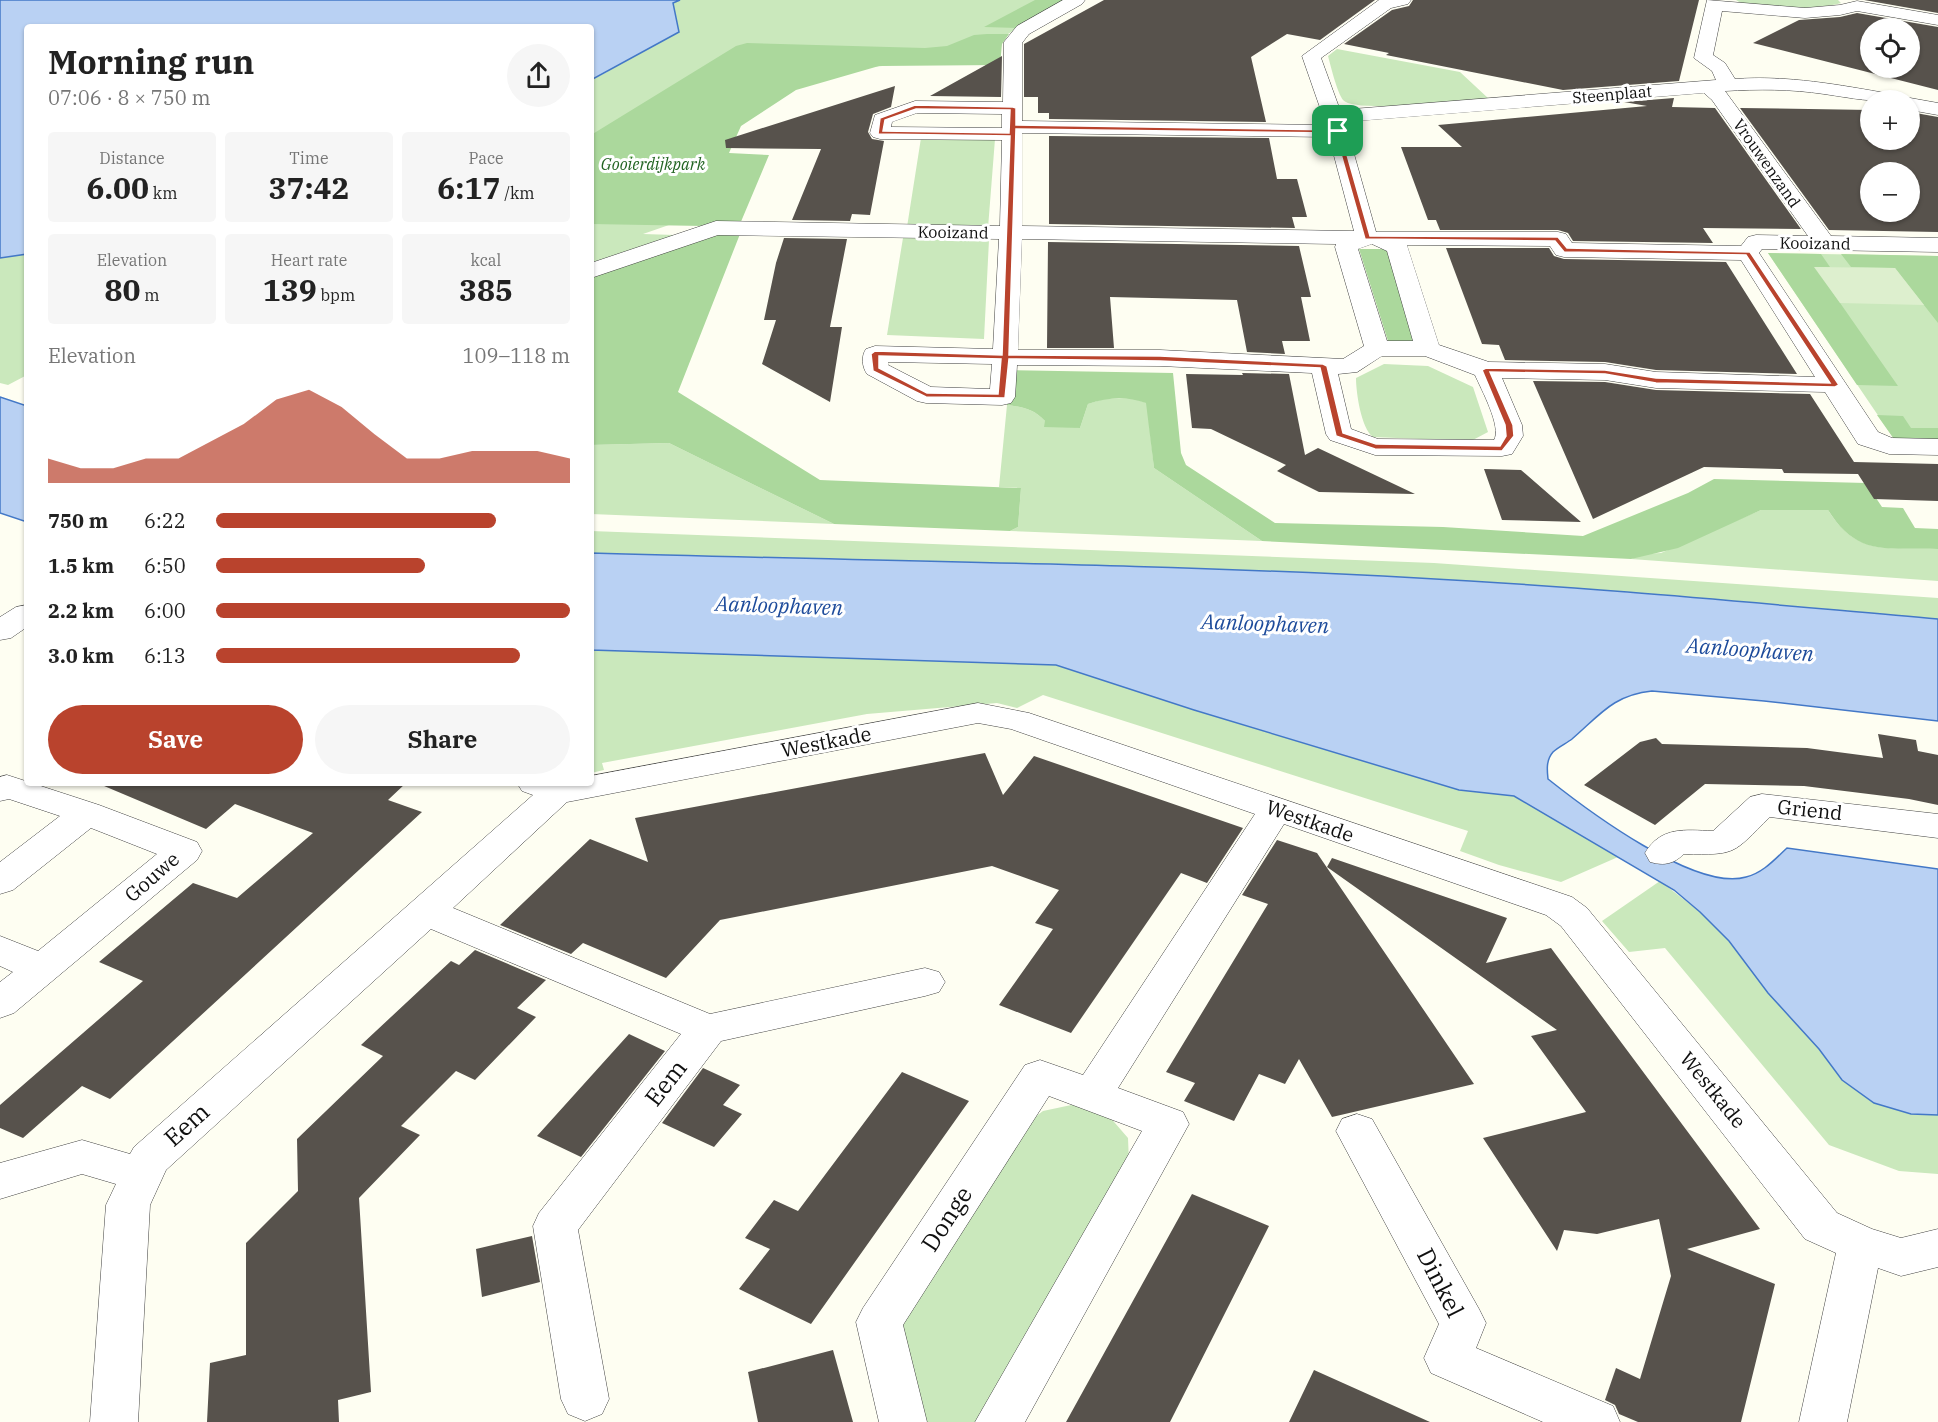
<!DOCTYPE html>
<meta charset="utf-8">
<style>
:root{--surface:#fff;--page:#f6f6f6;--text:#222;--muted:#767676;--accent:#b9432d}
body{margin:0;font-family:"IBM Plex Serif",serif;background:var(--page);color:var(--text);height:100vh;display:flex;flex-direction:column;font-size:22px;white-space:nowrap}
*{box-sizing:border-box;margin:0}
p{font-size:20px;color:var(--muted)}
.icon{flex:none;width:33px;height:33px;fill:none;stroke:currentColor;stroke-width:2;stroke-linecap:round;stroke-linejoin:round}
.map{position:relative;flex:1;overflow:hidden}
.panel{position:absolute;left:24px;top:24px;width:570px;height:762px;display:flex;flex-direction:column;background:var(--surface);border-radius:6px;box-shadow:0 2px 4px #0004}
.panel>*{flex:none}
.controls{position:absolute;left:1860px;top:18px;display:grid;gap:12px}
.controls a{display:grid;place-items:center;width:60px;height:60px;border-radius:50%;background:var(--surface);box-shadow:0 2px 4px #0004;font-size:30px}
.pin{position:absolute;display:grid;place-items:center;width:51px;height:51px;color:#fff;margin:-26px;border-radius:12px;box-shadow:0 3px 9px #0006}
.round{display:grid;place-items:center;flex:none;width:63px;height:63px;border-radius:32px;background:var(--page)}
.summary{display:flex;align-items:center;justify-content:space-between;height:102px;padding:0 24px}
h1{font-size:33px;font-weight:800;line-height:45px}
.figures{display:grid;grid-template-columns:repeat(3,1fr);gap:9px;height:102px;padding:6px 24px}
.figures div{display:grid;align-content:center;border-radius:6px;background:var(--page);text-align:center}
.figures b{font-size:30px;font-weight:800}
.figures small{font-size:16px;font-weight:400}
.figures p{font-size:16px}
.chart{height:168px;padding:12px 24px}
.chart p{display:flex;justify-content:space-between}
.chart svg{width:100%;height:108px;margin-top:6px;fill:var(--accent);opacity:.7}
.cta{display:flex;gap:12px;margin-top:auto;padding:12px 24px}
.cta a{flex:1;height:69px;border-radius:36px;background:var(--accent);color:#fff;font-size:24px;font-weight:800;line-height:69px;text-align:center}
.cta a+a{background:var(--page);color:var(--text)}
ul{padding:0 24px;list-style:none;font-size:20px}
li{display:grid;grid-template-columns:96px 72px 1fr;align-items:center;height:45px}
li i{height:15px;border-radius:8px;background:var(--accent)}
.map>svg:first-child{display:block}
.green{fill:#cae8bc}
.forest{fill:#abd89c}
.pitch{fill:#ddefce}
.water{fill:#b9d1f3;stroke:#4378c7;stroke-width:1.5}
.building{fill:#57524c;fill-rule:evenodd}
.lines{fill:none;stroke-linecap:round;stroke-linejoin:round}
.street-casing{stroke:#424242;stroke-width:1}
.street{fill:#fff;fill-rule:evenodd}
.route{fill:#b9432d;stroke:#fff;stroke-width:1.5;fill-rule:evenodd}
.labels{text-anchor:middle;stroke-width:6;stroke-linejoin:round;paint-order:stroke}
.far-street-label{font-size:16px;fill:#0f0f0f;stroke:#fff}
.far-park-label{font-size:16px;font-style:italic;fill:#226422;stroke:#fff}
.street-label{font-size:20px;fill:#0f0f0f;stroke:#fff}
.water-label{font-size:21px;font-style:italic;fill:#1d4b9b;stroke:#fff}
.near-street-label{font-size:24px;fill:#0f0f0f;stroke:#fff}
</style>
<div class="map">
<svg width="1938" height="1422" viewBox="0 0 1938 1422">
<rect width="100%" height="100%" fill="#fefef2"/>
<path class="green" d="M680,0h385l-97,58 -150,14 -105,55 5,81 -75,26 32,1 -84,28v-183l16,-8 66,-69z
M1736,0h102l3,3c-20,6 -89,10 -105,-3z
M1337,49l123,23 29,27c-22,1 -134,15 -146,1 -6,-8 -12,-33 -15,-44z
M921,138l74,1 -7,89 -81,-1z
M903,238l86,2 -5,99 -97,-4z
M1768,253l170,3v184l-44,-1z
M27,254v121l-19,10 -8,-2v-125z
M1384,364l44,2 45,21 15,45 -17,9 -98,-4c-12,-9 -17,-45 -17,-59z
M1132,398l15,5 7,65 108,73 -252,-10 8,-4 3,-39 -22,-1 8,-82c15,2 27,4 38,16l35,7 8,-24 15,-5z
M669,443l165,81 -243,-10v-69z
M1785,509l43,1c29,47 61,37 110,39v32l-307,-22 13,-5 17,-1 100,-43z
M591,531l843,32 504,35v21c-173,-15 -347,-32 -520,-41 -275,-15 -552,-17 -827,-25z
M591,650l466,15 137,45 265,80 55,6 104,61 -57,25 -62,-17 -39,-14 8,-20 -425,-136 -26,13 -20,-5 -130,11 -265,49 2,7 -13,3z
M1660,881l40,31 29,29 39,52 51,56 23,31 69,34 27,1v59l-39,-3 -70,-26 -164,-197 -36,4 -27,-31z
M1076,1104l32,11 20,23 1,25 -150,259h-60l-23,-79 5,-40 109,-167 33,-25z"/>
<path class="forest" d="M1035,0h32l-48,28 -35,-1z
M987,34h22l-7,10 -2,21 -121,1 -83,24 -55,36 -12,27 40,2 -29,69 -37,2 -112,-2v-89l145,-89 11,-3 178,5 22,-2 27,-11z
M716,234h24l-62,158 142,88 201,8 -3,39 -8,4 -176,-7 -165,-81 -78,2v-170z
M1359,249h31l26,92h-28z
M1768,253l53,1 9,13h-15l83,119 -41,-1z
M1841,254l97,2v67l-43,-55 -44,-1z
M1009,370l164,3 8,80 5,12 89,58 168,4 140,9 105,-43 26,-14 152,4 16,24 21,1 12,20 23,1v20c-50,-2 -80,9 -110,-39h-67l-83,38 -47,11 -369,-18 -108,-73 -8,-65c-19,-7 -38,-6 -58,1l-8,24 -36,-1 1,-6c-11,-12 -23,-14 -38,-16z
M1877,415l26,1 8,12h27v12l-44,-1z"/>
<path class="pitch" d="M1814,267l81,1 29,37 -84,-2z"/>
<path class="water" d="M0,0h680l-7,3 6,29 -88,48v-53h-564v227l-27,4z
M0,397l27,9v116l-27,-9z
M591,553c275,8 552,10 827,25 173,9 347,26 520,41v102l-174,-20 -112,-10c-39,4 -52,24 -80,48 -5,4 -14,8 -19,13 -7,8 -6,18 -5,27 39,31 148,113 198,98 17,-4 29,-18 41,-29l151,21v246l-27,-1 -37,-11 -32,-23 -23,-31 -51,-56 -39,-52 -29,-29 -26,-22 -160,-94 -55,-6 -265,-80 -138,-45 -465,-15z"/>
<path class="building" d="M1104,0h271l-55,40 -33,-6 -36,23 15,65 -217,-3v-6h-11v-16h-14v-53z
M1413,0h286l-20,81 -116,9 -177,-35 3,-2 -45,-9 48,-34 17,-4z
M1864,0h74v13z
M1857,13l81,14v63l-185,-47 46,-23 41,-3zM1870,28h40v40h-40z
M1002,56l-1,41 -71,-1z
M895,86l-4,21 -18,7 -5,18 4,7 12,2 -14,74 -18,-1 -2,7 -58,-1 29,-71 -95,-1 -1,-8z
M1674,98l-2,9 43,1 86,121 -98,-1 10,15 -140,-2 -5,-8 -10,-3h-118l-4,-10h-8l-27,-73h61l-24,-22 209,-19 -23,-4z
M1740,108l130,2v30h40v-28l28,5v115l-109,-2zM1870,172h40v40h-40z
M1049,136l220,2 8,41h20l10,38h-15l3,11 -246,-4z
M784,238l63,1 -17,88h12l-12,75 -68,-38 14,-44h-12l12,-57z
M1048,242l251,4 12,51h-10l9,44h-28l3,13 -38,-2 -10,-52 -127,-3 4,51h-67z
M1446,248h103l5,8 10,3 162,3 71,112 -141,-4 -51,-8 -100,-2 -6,-15 -17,-1z
M1242,373l47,1 16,81 13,-7 97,46 -96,-2 -42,-21 9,-6 -75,-36 -19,-1 -6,-54 57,1z
M1533,381l72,1 51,8 154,4 44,68 84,2v37l-64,-2 -16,-25 -74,-1 -2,-4 -78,-2 -111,52z
M1484,469l37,1 60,52 -79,-2z
M1878,734l38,6 2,11 20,4v50l-29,-6 -105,-13 -99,-2 -50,41 -71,-40 56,-43 16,-4 6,6 145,4 76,10z
M985,753l18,42 31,-39 209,72 -36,55 -26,-10 -110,160 -72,-28 54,-76 -18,-6 24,-33 -67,-24 -272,54 -54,58 -83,-35 -12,11 -71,-29 90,-86 58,23 -13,-44z
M97,783h309l-18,17 34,12 -312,287 -28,-13 -59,52 -23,-10v-23l143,-124 -44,-19 94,-79 44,15 76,-65 -78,-29 -29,25z
M1277,840l40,13 157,231 -142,33 -33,-58 -14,25 -26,-10 -25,47 -50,-20 11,-18 -29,-11 102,-168 -26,-9z
M1332,858l175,60 -21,45 65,-15 209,281 -73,20 88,35 -34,138h-103l-19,-8 -4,-9 -10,-5 11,-32 24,11 31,-103 -12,-57 -62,15 -33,-4 -7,21 -74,-113 103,-26 -55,-76 26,-6 -230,-163z
M475,950l71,30 -29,28 19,9 -61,63 -19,-9 -55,55 19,9 -61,63 12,194 -33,8 1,22h-132l3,-59 36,-8v-112l52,-52 -1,-52 86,-83 -22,-11 90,-84 8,4z
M629,1034l36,17 -84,106 -44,-21z
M703,1068l37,17 -17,20 19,9 -28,33 -52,-24z
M902,1072l67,29 -158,223 -72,-35 31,-40 -25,-11 29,-38 24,11z
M1192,1194l77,32 -99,196h-104z
M532,1236l8,46 -58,15 -6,-48z
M833,1350l20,72h-95l-10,-50z
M1314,1370l116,52h-141z"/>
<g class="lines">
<g class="street-casing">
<path id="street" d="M1063,0h22l-3,4 -53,30 -7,9v78l304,4 -24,-69 77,-56h32l-3,4 -17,4 -70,50 19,52 376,-30 -4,-9 -18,-13 13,-58 98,8 35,-3 17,-4 81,14v10l-81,-14 -17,4 -35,3 -83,-7 -9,44 12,8 10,16c52,-4 105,6 156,15l7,2 3,4c-28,3 -49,-2 -77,-6 -33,-5 -66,-5 -99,-3l106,145 107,2v14l-176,-3 -3,4 119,179 14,6 46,1v16l-49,-1 -31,-10 -33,-52 -169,-4 -51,-8 -103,-2 20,47 1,11 -11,18 -10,2 -127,-1 -45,-15 -4,-6 -14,-61 -152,-7 -143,-1 -2,32 -4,6 -9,2 -76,-2 -9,-2 -50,-27c-5,-7 -6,-18 -1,-25l9,-3 118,3 6,-110 -281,-4 -127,43v-15l125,-42 284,5 2,-86 -122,-1 -7,-2 -3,-4 5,-18 40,-14 88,1 1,-60 13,-16zM1704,93l8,7 96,136 -52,-1 -8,2 -7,9 -169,-3 -6,-9 -8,-2h-182l-31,-110zM917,113l85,1v14l-111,-1 1,-5zM1022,133l307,4 25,94 -332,-5zM1022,239l314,5 -1,3 29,99 -21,13 -183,-9h-142zM1372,244l15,7 26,90h-26l-29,-92zM1407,245l143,1 6,9 8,2 177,3 74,117 -159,-5 -51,-8 -116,-2 -50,-17zM1382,356h43l50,19c6,14 27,52 19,65l-116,-1 -27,-10 -13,-55 19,-2zM888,362l104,2 -2,25 -59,-2 -43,-22z
M1910,98l28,5v12l-28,-5v-10h-7z
M27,605v22l-16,11 -11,2v-23l16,-10z
M978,703l51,10 543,184 15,11 250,305 35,16 29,9 37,-9v38l-37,9 -23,-8 -31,154h-48l37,-169 -31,-14 -244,-313 -15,-11 -262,-91 -166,264 65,24 6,12 -164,298h-50l167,-291 -93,-35 -146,229 24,97h-48l-23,-100 7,-14 162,-243 15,-5 43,15 172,-261 -244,-85 -33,-6 -411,79 -114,106 257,106 215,-46 14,4 6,10 -6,10 -14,4 -204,45 -143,189 31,169 -7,15 -17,7 -17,-7 -7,-15 -28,-173 6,-13 142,-179 -250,-105 -265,241 -16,35 -12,217h-48l16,-217 10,-21 -34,-10 -82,25v-36l82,-23 48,14 4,-7 399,-352 -11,-4 -5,-8h74v-7z
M7,775l92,30 98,37 5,9 -5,9 -183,153 -14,5v-36l13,-10 -13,-6v-30l38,15 119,-97 -66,-26 -78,62 -13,4v-32l60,-46 -51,-17 -9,2v-24z
M1762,794l176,20v24l-168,-21c-38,37 -32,38 -86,37 -11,10 -19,12 -34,8l-5,-9c16,-27 40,-23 68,-22l37,-34z
M1357,1114l15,5 107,190 7,14 -10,25 137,58 7,16h-77l-112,-49 -7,-15 15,-34 -103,-193 6,-12z"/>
</g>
<use href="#street" class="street"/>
</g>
<path class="route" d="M915,105l98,2 3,1v17l324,5 30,106 188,1 9,11 183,4 89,133 -4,2 -179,-4 -51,-9 -115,-2 23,53 1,11 -12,15 -127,-2 -39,-13 -16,-68 -160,-7 -151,-2 -4,39 -79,-1 -53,-26 -2,-17 4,-3 127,4 8,-219 -132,-2 2,-16zM916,109l94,1 -1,23 -126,-2 2,-11zM1016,129l319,4 30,106 190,2 9,11 182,3 84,128 -174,-5 -51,-8 -119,-2 -4,2 23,55 1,11 -6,10 -124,-2 -33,-11 -16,-67 -4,-2 -163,-8 -151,-1zM879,356l122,3 -3,35 -71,-1 -48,-25z"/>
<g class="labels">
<g class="far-street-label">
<text transform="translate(1612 94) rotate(-5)" y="6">Steenplaat</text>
<text transform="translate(1767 163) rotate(55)" y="6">Vrouwenzand</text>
<text transform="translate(953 232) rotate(1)" y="6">Kooizand</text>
<text transform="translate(1815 243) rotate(1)" y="6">Kooizand</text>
</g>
<g class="far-park-label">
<text x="653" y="170">Gooierdijkpark</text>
</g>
<g class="street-label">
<text transform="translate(826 742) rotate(-11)" y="7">Westkade</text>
<text transform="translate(1810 810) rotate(6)" y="7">Griend</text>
<text transform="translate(1310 821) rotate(19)" y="7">Westkade</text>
<text transform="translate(152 877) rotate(-41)" y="7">Gouwe</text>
<text transform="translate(1713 1090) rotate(51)" y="7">Westkade</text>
</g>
<g class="water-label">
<text transform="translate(779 606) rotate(2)" y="7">Aanloophaven</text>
<text transform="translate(1265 624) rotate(2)" y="7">Aanloophaven</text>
<text transform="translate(1750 650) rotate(4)" y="7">Aanloophaven</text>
</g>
<g class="near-street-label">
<text transform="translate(666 1083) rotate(-52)" y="8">Eem</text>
<text transform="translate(187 1125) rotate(-42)" y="8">Eem</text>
<text transform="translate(947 1219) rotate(-57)" y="8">Donge</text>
<text transform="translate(1440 1283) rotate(63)" y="8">Dinkel</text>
</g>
</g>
</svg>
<div class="controls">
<a><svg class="icon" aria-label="locate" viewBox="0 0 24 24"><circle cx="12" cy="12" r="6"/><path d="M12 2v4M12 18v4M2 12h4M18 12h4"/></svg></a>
<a>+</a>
<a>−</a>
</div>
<div class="pin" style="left:1338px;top:131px;background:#1e9e55"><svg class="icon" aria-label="arrive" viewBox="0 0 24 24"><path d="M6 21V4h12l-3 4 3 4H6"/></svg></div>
<section class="panel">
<div class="summary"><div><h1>Morning run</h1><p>07:06 · 8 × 750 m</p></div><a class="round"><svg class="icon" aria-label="share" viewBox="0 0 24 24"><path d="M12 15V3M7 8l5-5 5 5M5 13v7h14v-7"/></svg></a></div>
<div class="figures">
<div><p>Distance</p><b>6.00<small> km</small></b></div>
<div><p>Time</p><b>37:42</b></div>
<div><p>Pace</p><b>6:17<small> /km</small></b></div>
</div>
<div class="figures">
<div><p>Elevation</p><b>80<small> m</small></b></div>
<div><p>Heart rate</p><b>139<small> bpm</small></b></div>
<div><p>kcal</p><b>385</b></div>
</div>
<div class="chart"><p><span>Elevation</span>109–118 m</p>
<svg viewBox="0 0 160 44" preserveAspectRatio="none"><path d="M0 44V34L10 38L20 38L30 34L40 34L50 27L60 20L70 10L80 6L90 13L100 24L110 34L120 34L130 31L140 31L150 31L160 34V44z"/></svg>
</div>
<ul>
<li><b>750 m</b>6:22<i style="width:79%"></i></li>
<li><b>1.5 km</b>6:50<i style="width:59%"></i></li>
<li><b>2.2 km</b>6:00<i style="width:100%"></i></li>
<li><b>3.0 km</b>6:13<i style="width:86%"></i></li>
</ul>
<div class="cta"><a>Save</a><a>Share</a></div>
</section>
</div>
